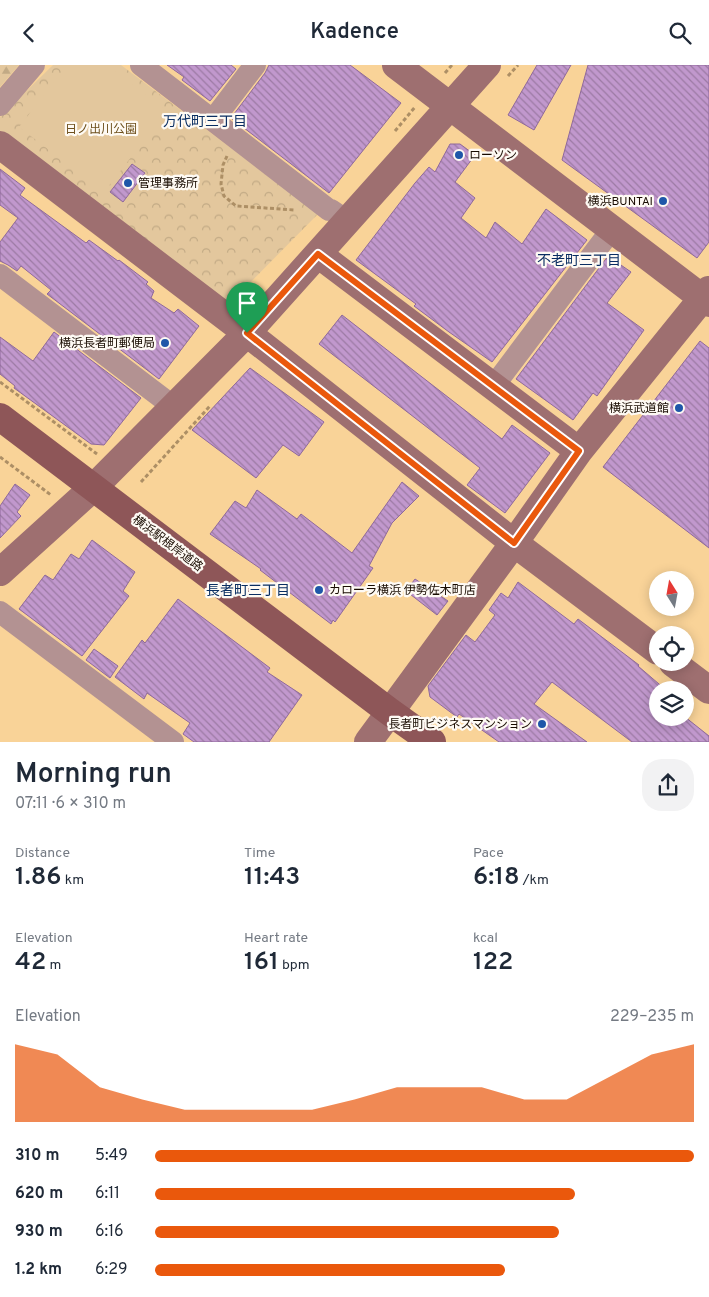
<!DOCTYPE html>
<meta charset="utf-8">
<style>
:root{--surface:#fff;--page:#f2f2f3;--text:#1f2937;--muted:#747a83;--accent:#ea580c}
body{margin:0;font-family:Overpass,"Noto Sans JP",sans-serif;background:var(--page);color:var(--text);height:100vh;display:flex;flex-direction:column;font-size:19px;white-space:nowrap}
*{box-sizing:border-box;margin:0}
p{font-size:16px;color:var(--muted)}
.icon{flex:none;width:28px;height:28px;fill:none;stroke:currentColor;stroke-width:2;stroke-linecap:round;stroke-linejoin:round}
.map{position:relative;height:677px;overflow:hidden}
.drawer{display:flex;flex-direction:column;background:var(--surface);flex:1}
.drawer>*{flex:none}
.needle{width:32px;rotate:349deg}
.fabs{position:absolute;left:649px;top:506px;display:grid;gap:10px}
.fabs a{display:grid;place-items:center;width:45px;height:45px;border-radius:50%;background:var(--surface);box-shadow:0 2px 12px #0003;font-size:25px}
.pin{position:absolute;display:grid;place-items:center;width:42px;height:42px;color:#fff;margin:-51px -21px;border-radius:50% 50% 50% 0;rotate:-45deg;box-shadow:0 0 5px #0007}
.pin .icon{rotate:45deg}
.round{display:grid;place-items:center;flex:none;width:52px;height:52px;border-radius:20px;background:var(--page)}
.summary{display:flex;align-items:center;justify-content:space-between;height:85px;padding:0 15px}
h1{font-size:28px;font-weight:600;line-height:38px}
.metrics{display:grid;grid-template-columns:repeat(3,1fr);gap:8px;height:85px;padding:5px 15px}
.metrics div{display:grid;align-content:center}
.metrics b{font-size:25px;font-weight:600}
.metrics small{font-size:14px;font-weight:400}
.metrics p{font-size:14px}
.chart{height:140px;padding:10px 15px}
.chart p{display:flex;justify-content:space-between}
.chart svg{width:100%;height:90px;margin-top:5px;fill:var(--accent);opacity:.7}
ul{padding:0 15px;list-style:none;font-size:16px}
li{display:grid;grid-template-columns:80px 60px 1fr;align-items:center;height:38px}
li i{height:12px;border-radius:6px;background:var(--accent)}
header{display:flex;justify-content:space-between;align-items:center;height:65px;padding:0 15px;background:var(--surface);font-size:22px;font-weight:600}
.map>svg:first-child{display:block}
.forest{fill:url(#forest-firs)}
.park{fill:url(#park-crowns)}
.pitch{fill:#e3c79d}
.building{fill:url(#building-back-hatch);stroke:#8f699b}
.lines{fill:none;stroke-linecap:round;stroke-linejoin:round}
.path{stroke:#ad8f65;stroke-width:3;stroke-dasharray:4 2.5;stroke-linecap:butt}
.street{stroke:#b39292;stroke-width:22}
.secondary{stroke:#9e6f70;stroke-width:28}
.primary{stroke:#8e5658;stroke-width:28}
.route-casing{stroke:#fff;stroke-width:10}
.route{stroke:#ea580c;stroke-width:6}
.poi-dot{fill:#1f57a9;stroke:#fefaf4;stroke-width:2}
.labels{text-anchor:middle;stroke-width:4.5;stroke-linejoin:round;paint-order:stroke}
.park-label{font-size:12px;fill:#6e501d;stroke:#fefaf4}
.poi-label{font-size:12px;fill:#180b00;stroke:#fefaf4;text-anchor:end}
.street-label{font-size:12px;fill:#180b00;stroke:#fefaf4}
.neighbourhood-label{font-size:14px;fill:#0a2e62;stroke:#fefaf4}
</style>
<header><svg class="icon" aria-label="back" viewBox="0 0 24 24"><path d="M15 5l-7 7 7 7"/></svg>Kadence<svg class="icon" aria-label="search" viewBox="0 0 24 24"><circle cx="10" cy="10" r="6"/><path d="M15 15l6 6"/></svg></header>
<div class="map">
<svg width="709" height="677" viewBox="0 0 709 677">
<defs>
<pattern id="forest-firs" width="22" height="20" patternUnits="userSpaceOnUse" patternTransform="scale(1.25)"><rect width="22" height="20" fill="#e3c79d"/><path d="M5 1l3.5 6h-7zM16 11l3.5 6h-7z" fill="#c2aa85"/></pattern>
<pattern id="park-crowns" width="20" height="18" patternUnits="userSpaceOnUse" patternTransform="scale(1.25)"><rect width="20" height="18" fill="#e3c79d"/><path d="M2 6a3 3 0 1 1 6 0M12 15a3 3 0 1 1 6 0" fill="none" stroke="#c2aa85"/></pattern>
<pattern id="building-back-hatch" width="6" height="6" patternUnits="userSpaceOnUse" patternTransform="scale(1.25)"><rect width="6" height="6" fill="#c198cd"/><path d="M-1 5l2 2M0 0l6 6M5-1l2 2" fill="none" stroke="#9c7aa4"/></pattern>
</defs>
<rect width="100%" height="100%" fill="#f9d398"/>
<path class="forest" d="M0,0h19l-19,22z"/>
<path class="park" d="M53,0h68l197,149 -89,90 -229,-172v-15z"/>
<path class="pitch" d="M67,0h40l60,46 -63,81 -85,-65z"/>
<path class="building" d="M167,0h64l5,4 -26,32 -28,-21 2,-3z
M269,0h81l51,38 -72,90 -98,-75 34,-45z
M537,0h34l-37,65 -26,-15z
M588,0h121v177l-12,16 -135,-98z
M450,79h10l15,11 -20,27 20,16 -14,20 25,20 9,-16 27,22 24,-35 41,31 -95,122 -43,-30 -35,-26 2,-2 -60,-44 59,-77 14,-16 6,5z
M132,99l13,9 -22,29 -13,-10z
M0,104l25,19 -5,7 66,48 3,-3 29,21 1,-1 29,22 -2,2 8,7 -3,7 23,15 4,-4 21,17 -40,53 -112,-85 4,-4 -30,-24 -4,5 -9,-6 -8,-4v-19l18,-24 -18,-13z
M608,191l23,16 -24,31 37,27 -47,66 -4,-3 -20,27 -57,-41z
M342,250l160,124 10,-14 38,28 -45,60 -38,-28 13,-17 -161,-124z
M54,267l87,66 -37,47 -13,-1 -77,-56 1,-2 -15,-12v-37l33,24z
M700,276l9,7v200l-106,-81z
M250,303l74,54 -25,34 -16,-11 -27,33 -64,-48z
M402,417l17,14 -27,27 -23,43 4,2 -38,54 -2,-2 -2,4 -71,-54 1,-1 -51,-35 25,-33 11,7 11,-18 40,29 4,-5 51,39z
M15,419l15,11 -13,17 4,4 -21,22v-32z
M92,475l43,32 -12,19 6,5 -47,60 -63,-47 26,-34 8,5 18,-26 8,5z
M415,514l33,22 -11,14 -31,-24z
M518,517l56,42 4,-5 61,46 -1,1 28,24h-8v27h27l24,19v6h-77l-80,-60 -18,22 53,38h-88l-40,-28 -2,3 -27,-20 -2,-11 38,-51 9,7 20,-27 -6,-5 12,-17 7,5z
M178,534l92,69 -3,4 35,23 -33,47h-75l-11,-8 7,-11 -43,-30 -3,6 -29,-22 27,-37 3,3z
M94,584l24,17 -8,12 -24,-18z"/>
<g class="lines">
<path class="path" d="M445,8l7,-8
M508,11l10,-11
M395,66l20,-24
M227,91l-4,9 -2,19 3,12 12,10 59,4
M0,317l97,72
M0,392l51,38
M141,417l69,-76"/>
<path class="street" d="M141,0l188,145h2l16,11
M0,40l34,-40
M213,55l42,-55
M0,210l174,132
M493,322l119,-158
M0,547l173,130"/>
<path class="secondary" d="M396,0l313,238
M0,80l247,188 267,210 144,108
M318,189l261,197
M0,507l94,-85 153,-154 240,-268
M673,598l36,27
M368,677l146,-199 65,-92 130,-161"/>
<path class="primary" d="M0,352l390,295 42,30"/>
</g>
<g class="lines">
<g class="route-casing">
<path id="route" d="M318,189l261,197 -65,92 -267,-210z"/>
</g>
<use href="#route" class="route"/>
</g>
<g class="poi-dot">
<circle cx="459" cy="90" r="5"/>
<circle cx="128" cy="118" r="5"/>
<circle cx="663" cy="136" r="5"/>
<circle cx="165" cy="278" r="5"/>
<circle cx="679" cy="343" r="5"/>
<circle cx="319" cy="525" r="5"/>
<circle cx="542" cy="659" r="5"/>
</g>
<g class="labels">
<g class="park-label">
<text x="101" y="68">日ノ出川公園</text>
</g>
<g class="poi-label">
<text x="469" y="94" text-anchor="start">ローソン</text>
<text x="138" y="122" text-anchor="start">管理事務所</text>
<text x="653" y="140">横浜BUNTAI</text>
<text x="155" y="282">横浜長者町郵便局</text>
<text x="669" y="347">横浜武道館</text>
<text x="329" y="529" text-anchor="start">カローラ横浜 伊勢佐木町店</text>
<text x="532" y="663">長者町ビジネスマンション</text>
</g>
<g class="street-label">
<text transform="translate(168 478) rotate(37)" y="4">横浜駅根岸道路</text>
</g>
<g class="neighbourhood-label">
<text x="205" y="61">万代町三丁目</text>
<text x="579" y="200">不老町三丁目</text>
<text x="248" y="530">長者町三丁目</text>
</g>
</g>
</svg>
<div class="fabs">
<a><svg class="needle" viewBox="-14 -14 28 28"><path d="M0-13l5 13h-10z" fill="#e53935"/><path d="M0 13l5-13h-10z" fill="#747a83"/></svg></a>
<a><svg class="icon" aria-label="locate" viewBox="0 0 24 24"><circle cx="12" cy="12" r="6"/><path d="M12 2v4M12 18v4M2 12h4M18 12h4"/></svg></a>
<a><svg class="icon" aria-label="layers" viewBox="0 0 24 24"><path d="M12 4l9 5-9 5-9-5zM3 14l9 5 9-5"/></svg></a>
</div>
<div class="pin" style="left:247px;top:268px;background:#1e9e55"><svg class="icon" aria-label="arrive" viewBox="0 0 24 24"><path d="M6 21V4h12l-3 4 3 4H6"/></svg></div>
</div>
<section class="drawer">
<div class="summary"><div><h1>Morning run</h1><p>07:11 · 6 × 310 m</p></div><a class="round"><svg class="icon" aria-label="share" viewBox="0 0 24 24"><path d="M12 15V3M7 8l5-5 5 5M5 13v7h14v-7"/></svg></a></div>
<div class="metrics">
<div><p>Distance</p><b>1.86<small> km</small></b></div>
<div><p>Time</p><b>11:43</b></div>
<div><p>Pace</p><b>6:18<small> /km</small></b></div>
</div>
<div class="metrics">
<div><p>Elevation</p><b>42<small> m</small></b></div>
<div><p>Heart rate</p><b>161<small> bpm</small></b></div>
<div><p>kcal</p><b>122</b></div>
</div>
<div class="chart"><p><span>Elevation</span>229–235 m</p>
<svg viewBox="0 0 160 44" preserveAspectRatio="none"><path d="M0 44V6L10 11L20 27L30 33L40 38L50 38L60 38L70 38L80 33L90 27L100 27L110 27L120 33L130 33L140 22L150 11L160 6V44z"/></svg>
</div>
<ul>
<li><b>310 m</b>5:49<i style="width:100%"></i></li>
<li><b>620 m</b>6:11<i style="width:78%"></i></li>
<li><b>930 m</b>6:16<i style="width:75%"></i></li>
<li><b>1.2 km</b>6:29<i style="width:65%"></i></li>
</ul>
</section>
